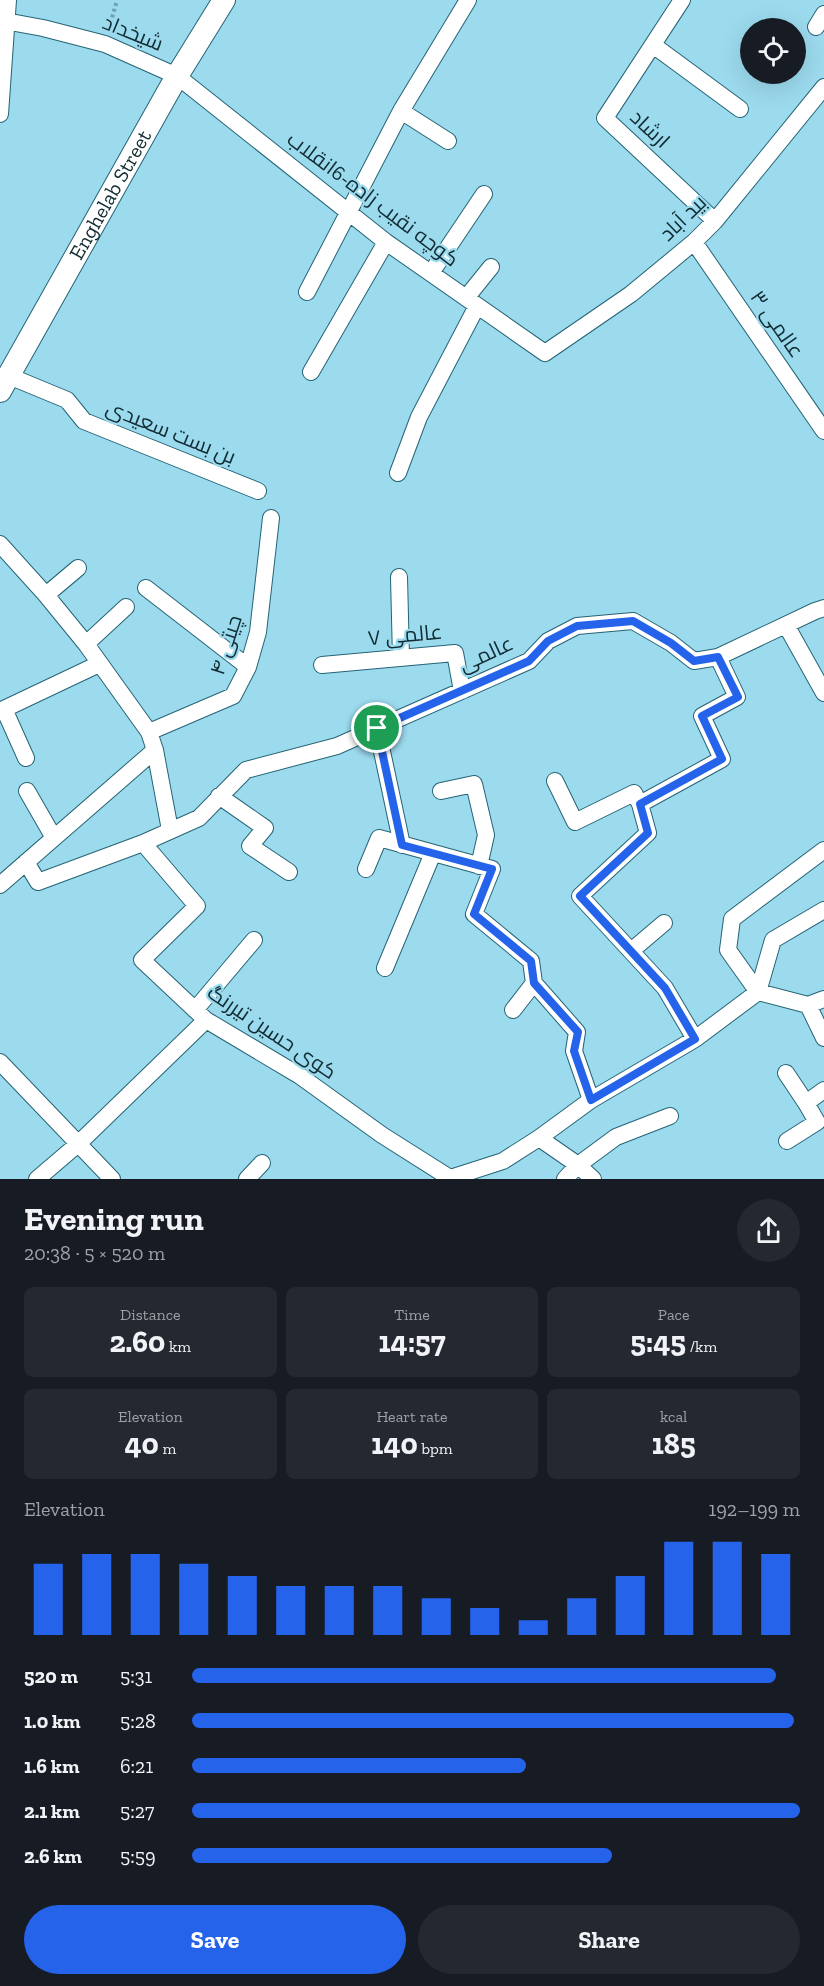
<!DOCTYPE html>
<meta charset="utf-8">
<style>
:root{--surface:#171b24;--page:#242831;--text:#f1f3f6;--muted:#9ea1a6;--accent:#2563eb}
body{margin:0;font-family:"Zilla Slab",Cairo,serif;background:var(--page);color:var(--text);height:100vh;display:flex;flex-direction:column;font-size:22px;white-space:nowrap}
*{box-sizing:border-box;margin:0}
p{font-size:20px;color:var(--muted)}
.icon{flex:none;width:33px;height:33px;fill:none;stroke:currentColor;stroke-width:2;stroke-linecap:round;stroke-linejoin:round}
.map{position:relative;height:1179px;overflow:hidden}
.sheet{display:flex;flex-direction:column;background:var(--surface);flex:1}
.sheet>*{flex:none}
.tools{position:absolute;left:740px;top:18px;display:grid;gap:12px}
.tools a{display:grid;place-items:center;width:66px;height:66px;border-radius:50%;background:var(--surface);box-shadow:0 6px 24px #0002;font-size:30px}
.pin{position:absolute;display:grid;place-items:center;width:51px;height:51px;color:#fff;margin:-26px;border:3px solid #fff;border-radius:50%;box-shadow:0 2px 6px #0007}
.round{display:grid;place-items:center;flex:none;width:63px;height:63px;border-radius:32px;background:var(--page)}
.head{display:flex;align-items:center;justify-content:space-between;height:102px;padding:0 24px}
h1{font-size:33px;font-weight:700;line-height:45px}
.figures{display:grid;grid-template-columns:repeat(3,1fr);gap:9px;height:102px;padding:6px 24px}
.figures div{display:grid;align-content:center;border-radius:9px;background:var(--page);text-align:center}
.figures b{font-size:30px;font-weight:700}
.figures small{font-size:16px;font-weight:400}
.figures p{font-size:16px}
.chart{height:168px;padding:12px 24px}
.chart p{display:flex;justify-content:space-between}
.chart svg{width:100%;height:108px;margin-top:6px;stroke:var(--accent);stroke-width:6}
.primary-button{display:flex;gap:12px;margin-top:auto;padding:12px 24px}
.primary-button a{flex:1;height:69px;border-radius:36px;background:var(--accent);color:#fff;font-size:24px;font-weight:700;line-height:69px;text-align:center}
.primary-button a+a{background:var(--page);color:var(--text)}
ul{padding:0 24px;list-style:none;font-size:20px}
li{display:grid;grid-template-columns:96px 72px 1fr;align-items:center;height:45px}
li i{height:15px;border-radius:8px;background:var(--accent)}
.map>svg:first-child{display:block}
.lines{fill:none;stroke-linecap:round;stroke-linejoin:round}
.minor-casing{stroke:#256475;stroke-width:18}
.secondary-casing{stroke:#256475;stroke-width:24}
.path{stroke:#6fa2b2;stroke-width:4;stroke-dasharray:3 3;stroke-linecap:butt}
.minor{stroke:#fff;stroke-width:16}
.secondary{stroke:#fff;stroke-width:22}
.route-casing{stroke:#fff;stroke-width:12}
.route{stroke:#2563eb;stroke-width:8}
.labels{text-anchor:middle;stroke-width:4.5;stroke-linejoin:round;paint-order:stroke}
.street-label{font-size:21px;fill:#112b32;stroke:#9cdaee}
</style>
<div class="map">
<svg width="824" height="1179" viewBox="0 0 824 1179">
<rect width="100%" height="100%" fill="#9cdaee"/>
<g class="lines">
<g class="minor-casing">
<path id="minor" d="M682,0l-77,118 110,103
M0,20l43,8 62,16 72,32 209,166 159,111 86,-59 63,-52 21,-21 109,-134
M816,27l8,-13
M653,45l87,64
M401,111l47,30
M0,114l8,-114
M694,242l130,189
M431,273l53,-79
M307,292l94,-181 67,-111
M466,298l25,-31
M311,372l75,-130
M9,376l58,24 17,21 174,70
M398,473l21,-56 58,-111
M0,544l46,51 40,49 63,88 6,18 15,80
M399,577l2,81
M146,588l102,79
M46,595l32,-27
M786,625l38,68
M86,644l40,-37
M322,665l133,-12 7,38
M377,728l25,117
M149,732l84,-36 15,-29 10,-35 13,-114
M26,758l-22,-49 95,-45
M555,781l20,41 59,-29 6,11
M27,791l27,47
M441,791l33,-7 12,51 -7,31
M219,796l46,32 -15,18 39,26
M26,862l12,20 105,-39
M366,869l13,-31 113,31 -18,45 57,47 3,22 43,49 -3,19 17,49
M0,885l155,-135
M631,951l33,-28
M385,968l48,-115
M758,992l-30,-42 4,-31 92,-69
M758,992l15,-52 51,-30
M808,1005l16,33
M195,1010l59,-70
M513,1010l21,-27
M695,1039l-30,-51 -85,-92 68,-63 -8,-29 82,-45 -20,-43 35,-19 -19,-40
M0,1062l112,117
M786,1073l20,30
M539,1138l39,27 15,14
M787,1141l30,-19 -11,-19 18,-13
M450,1178l53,-17 36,-23 52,-38 104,-61 63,-47 50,13 16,-6
M37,1179l41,-35 128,-124
M247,1179l15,-16
M449,1179l1,-1 -68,-43 -82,-59 -94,-56 -64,-60 55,-54 -54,-63 56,-25 47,-48 91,-24 192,-85 19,-20 29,-15 56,-5 38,22 23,18 24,-4 97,-46 9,-3
M565,1179l13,-14 38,-28 54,-21"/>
</g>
<g class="secondary-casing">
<g id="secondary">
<path id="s1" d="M0,391l177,-315 47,-76"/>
</g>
</g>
<path class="path" d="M109,29l8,-29"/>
<use href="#minor" class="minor"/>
<use href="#secondary" class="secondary"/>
</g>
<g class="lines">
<g class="route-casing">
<path id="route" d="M633,621l38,22 23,18 24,-4 20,40 -36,19 20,43 -82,45 8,29 -68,63 85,92 30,51 -104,61 -17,-49 4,-19 -44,-49 -3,-22 -57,-47 18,-45 -90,-24 -25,-117 152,-67 19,-20 29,-15z"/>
</g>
<use href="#route" class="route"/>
</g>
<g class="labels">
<g class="street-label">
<text transform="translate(133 33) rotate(22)" y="7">شیخداد</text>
<text transform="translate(650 129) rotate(43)" y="7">ارشاد</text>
<text dy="7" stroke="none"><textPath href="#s1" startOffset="225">Enghelab Street</textPath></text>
<text transform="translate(373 199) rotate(37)" y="7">کوچه نقیب زاده-6انقلاب</text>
<text transform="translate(683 218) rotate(-44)" y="7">بید آباد</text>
<text transform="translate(777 324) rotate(55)" y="7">عالمی ۳</text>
<text transform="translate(171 432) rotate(22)" y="7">بن بست سعیدی</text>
<text transform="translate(405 635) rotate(-5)" y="7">عالمی ۷</text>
<text transform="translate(226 645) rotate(-72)" y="7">چیتی ۴</text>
<text transform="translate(486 654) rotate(-25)" y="7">عالمی</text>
<text transform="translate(272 1032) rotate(34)" y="7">کوی حسین تیررنگ</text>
</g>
</g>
</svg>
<div class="tools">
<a><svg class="icon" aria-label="locate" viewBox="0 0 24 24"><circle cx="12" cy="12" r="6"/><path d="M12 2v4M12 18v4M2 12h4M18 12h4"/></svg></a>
</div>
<div class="pin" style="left:377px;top:728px;background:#1e9e55"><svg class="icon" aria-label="arrive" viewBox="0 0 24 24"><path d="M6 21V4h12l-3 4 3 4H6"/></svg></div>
</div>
<section class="sheet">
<div class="head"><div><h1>Evening run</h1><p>20:38 · 5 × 520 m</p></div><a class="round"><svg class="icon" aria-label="share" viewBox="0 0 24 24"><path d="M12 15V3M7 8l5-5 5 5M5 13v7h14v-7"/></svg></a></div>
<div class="figures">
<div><p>Distance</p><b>2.60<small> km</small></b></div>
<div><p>Time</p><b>14:57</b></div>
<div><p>Pace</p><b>5:45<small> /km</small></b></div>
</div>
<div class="figures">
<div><p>Elevation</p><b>40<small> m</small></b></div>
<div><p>Heart rate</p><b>140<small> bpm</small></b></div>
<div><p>kcal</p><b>185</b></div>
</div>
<div class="chart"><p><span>Elevation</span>192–199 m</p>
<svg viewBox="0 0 160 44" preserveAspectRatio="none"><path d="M5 44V15M15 44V11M25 44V11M35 44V15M45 44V20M55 44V24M65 44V24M75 44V24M85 44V29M95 44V33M105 44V38M115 44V29M125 44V20M135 44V6M145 44V6M155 44V11"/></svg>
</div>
<ul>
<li><b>520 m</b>5:31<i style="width:96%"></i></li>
<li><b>1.0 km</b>5:28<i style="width:99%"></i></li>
<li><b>1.6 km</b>6:21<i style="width:55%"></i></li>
<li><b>2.1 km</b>5:27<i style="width:100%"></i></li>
<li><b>2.6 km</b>5:59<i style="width:69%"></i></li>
</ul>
<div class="primary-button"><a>Save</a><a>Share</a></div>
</section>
